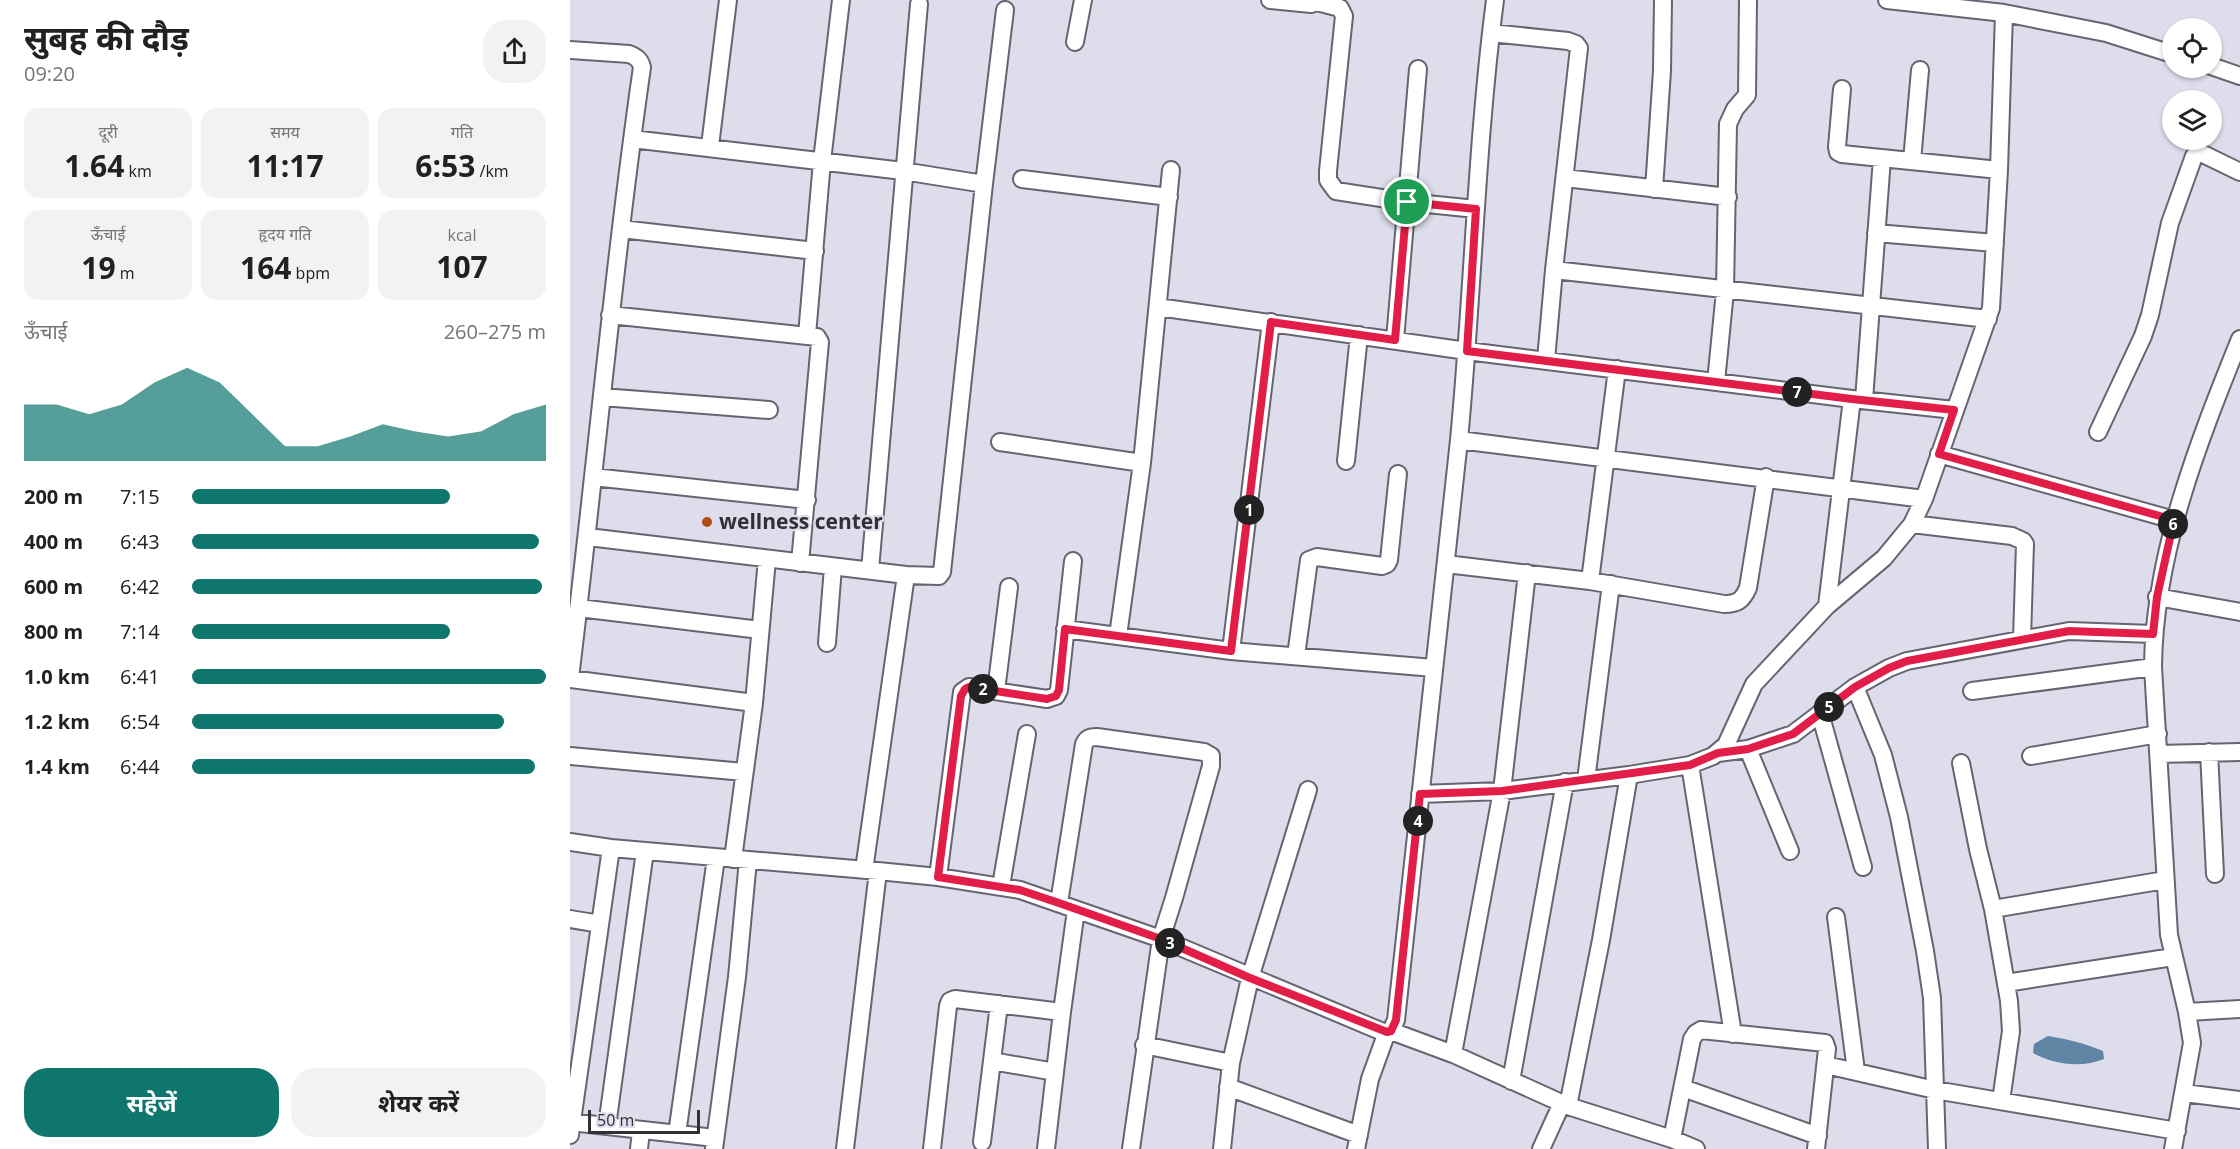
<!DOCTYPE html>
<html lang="hi">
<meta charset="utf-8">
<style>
:root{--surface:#fff;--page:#f2f2f2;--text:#202124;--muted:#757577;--accent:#0f766e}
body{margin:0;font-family:"Open Sans","Noto Sans Devanagari",sans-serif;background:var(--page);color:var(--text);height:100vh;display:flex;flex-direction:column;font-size:22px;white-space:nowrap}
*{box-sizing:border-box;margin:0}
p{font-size:20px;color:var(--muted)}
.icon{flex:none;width:33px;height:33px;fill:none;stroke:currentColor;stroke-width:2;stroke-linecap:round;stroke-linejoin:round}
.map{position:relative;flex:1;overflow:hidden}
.drawer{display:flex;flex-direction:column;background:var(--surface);width:570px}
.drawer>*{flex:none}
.tools{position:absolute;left:1592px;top:18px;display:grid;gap:12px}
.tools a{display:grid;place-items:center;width:60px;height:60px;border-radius:50%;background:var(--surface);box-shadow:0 2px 4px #0004;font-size:30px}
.scale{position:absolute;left:18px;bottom:15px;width:112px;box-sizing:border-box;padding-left:6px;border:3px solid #313036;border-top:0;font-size:16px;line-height:21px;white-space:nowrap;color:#313036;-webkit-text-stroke:4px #deddeb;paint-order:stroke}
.pin{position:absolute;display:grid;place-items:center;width:51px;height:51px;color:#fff;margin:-26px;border:3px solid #fff;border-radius:50%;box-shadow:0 2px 6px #0007}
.km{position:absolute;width:30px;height:30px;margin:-15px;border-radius:50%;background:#222;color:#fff;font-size:16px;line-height:30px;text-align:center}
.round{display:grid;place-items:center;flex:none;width:63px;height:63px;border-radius:24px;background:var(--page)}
.summary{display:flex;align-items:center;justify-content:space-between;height:102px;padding:0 24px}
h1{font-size:33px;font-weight:700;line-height:45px}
.stats{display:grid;grid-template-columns:repeat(3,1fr);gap:9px;height:102px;padding:6px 24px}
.stats div{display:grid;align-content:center;border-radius:15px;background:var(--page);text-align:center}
.stats b{font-size:30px;font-weight:700}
.stats small{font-size:16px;font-weight:400}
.stats p{font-size:16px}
.chart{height:168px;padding:12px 24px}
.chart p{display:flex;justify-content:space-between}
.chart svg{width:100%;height:108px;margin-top:6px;fill:var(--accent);opacity:.7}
.button{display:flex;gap:12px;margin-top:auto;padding:12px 24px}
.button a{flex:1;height:69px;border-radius:24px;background:var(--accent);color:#fff;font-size:24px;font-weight:700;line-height:69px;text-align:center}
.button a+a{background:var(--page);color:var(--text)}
ul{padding:0 24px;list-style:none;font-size:20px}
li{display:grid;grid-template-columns:96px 72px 1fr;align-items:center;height:45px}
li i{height:15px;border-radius:8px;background:var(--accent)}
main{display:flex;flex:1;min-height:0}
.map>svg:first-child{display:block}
.water{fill:#6085a4}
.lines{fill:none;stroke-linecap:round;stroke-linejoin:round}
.minor-casing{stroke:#656471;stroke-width:20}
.minor{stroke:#fff;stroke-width:16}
.route-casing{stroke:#fff;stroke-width:12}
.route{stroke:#e11d48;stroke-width:8}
.poi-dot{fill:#af4d14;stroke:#deddeb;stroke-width:2}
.labels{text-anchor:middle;stroke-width:4.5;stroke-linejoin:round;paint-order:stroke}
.poi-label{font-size:21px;font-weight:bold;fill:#313036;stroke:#deddeb;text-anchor:start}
</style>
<main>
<section class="drawer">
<div class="summary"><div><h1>सुबह की दौड़</h1><p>09:20</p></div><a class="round"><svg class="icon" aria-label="share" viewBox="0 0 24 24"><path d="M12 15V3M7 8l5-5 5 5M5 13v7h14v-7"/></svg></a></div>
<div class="stats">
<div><p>दूरी</p><b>1.64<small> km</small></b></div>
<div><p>समय</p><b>11:17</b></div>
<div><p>गति</p><b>6:53<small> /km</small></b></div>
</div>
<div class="stats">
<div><p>ऊँचाई</p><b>19<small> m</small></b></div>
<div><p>हृदय गति</p><b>164<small> bpm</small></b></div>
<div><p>kcal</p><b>107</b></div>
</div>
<div class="chart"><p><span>ऊँचाई</span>260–275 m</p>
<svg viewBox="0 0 160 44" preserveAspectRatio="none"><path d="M0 44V21L10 21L20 25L30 21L40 12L50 6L60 12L70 25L80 38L90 38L100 34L110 29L120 32L130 34L140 32L150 25L160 21V44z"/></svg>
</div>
<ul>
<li><b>200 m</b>7:15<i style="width:73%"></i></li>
<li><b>400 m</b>6:43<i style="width:98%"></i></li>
<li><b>600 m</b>6:42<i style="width:99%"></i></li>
<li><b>800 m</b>7:14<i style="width:73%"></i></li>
<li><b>1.0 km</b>6:41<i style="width:100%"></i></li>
<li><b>1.2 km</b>6:54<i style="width:88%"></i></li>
<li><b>1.4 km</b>6:44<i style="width:97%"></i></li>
</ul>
<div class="button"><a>सहेजें</a><a>शेयर करें</a></div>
</section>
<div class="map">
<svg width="1670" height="1149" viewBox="0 0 1670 1149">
<rect width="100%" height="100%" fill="#deddeb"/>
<path class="water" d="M1478,1036c19,3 36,7 55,15l1,8c-22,9 -50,6 -71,-6l1,-9z"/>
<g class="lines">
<g class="minor-casing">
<path id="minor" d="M700,0l41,4 8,-4
M1317,0l117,13 102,20 66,21
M747,2l23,6 4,8 -16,155v9l8,11 71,11 69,7
M921,33l77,8 8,3 3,4 -25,222 -8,90
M505,42l8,-42
M0,50l59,4c8,3 11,6 13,13 -29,203 -47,407 -72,611
M1641,66l29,10
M1272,89l-5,58 1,5 4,2 157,16
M62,139l271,32 81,13
M140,146l18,-146
M1342,161l8,-91
M995,178l163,19
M452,179l147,18
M1084,189l8,-118 1,-71
M51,229l194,22
M1306,233l119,10
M984,270l434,49
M588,307l309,44 385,48 102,11
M40,315l207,22 3,5 -20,221
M237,335l15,-174 19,-161
M825,340l23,-271
M1146,382l9,-91 3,-167 7,-15 12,-14 1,-95
M32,397l167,13
M1294,400l18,-242
M1528,432l45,-96 7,-21 20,-92 24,-67 7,-3 39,19
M889,440l465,59
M430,442l142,21
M1369,454l235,66
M776,461l13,-126
M23,477l214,23
M1342,524l100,12 11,5 2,3 -3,95
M18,537l318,38 33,1 3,-4 42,-388 21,-174
M876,564l144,17 134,23c13,0 18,-3 24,-16l18,-111
M300,570l49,-566
M1020,581l27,-212
M1587,597l83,15
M1257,606l25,-207
M9,608l181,22
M495,629l166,22 203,17
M548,636l24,-173 29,-293
M257,643l6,-76
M661,651l40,-329
M726,656l13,-96 8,-3 65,9 5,-2 2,-4 9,-86
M0,679l184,24
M1285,687l28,68 16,62 26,134 7,47 5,151
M426,691l13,-104
M1402,691l181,-24
M1250,713l43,154
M1178,749l42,102
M1639,752l6,122
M1148,753l30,-4 45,-15 62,-47 34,-19 18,-7 162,-30 84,3
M1589,754l81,-2
M0,756l174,16
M1461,756l127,-22
M1391,763l17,86 15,60 16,92 2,30 -10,70
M1120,765l43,269
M1016,780l25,-196
M850,794l82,-3 127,-16 61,-10 23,-9 13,-11 28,-61 73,-78 57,-48 28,-34 12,-25 67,-191 8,-138 5,-157
M0,842l41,6 267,23 60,6 82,13 141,49 222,93 8,-1 5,-11 63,-580c14,-146 17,-294 36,-440
M163,859l21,-156 13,-144
M294,870l42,-295
M368,877l24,-185 7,-5 78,12 9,-3 3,-6 14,-129
M431,886l26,-152
M489,903l25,-159c3,-6 6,-7 13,-7l107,15 7,4v10l-37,132 -13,41 -30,210
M1423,909l172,-29
M1266,917l20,154
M0,919l30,5
M1436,983l167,-26
M1617,1012l53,-3
M821,1031l62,23 115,52 104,33 24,10
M574,1045l87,18
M883,1054l49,-263 25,-218
M422,1061l63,11
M1256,1065l109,25 242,41
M941,1081l54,-299
M658,1087l131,48
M1113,1088l135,48
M1614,1093l56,7
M998,1106l33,-166 28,-165
M0,1122l145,16
M37,1126l38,-275
M107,1134l39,-276
M0,1135l41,-287
M1102,1139l20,-100 4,-6 5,-3 124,13 2,6 -11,100
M412,1142l17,-138
M69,1149l2,-18
M144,1149l23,-172 11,-117
M275,1149l33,-278
M362,1149l16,-143 2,-5 5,-2 107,13
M476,1149l16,-137 14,-102
M652,1149l9,-86 19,-85 58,-188
M786,1149l14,-70 17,-47
M971,1149l21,-46
M1603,1149l19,-106 -5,-31 -18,-77 -16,-268c1,-113 45,-224 87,-328"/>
</g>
<use href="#minor" class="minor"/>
</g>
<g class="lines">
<g class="route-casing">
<path id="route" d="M837,202l69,7 -9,142 385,48 102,11 -15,44 235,66 -17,77 -4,37 -84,-3 -162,30 -18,7 -34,19 -62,47 -45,15 -30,4 -28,12 -188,26 -82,3 -24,226 -5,11 -4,1 -137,-54 -89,-39 -102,-36 -39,-13 -82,-13 23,-181 4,-7 4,-2 78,12 9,-3 3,-6 6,-61 166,22 40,-329 124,18z"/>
</g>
<use href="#route" class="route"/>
</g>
<circle class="poi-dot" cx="137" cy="522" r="6"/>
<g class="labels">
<g class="poi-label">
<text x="149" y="529">wellness center</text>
</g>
</g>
</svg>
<div class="tools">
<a><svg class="icon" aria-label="locate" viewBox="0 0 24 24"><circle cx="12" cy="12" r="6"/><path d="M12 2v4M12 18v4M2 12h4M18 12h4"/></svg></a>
<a><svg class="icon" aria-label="layers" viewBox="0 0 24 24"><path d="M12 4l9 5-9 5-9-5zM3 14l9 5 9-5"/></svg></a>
</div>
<div class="scale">50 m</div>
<div class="pin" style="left:837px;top:202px;background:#1e9e55"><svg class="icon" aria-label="arrive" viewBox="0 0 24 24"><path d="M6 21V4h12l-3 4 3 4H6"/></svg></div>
<b class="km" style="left:679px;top:510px">1</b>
<b class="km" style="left:413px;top:689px">2</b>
<b class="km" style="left:600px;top:943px">3</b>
<b class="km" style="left:848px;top:821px">4</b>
<b class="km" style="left:1259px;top:707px">5</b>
<b class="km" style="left:1603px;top:524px">6</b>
<b class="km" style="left:1227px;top:392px">7</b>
</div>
</main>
